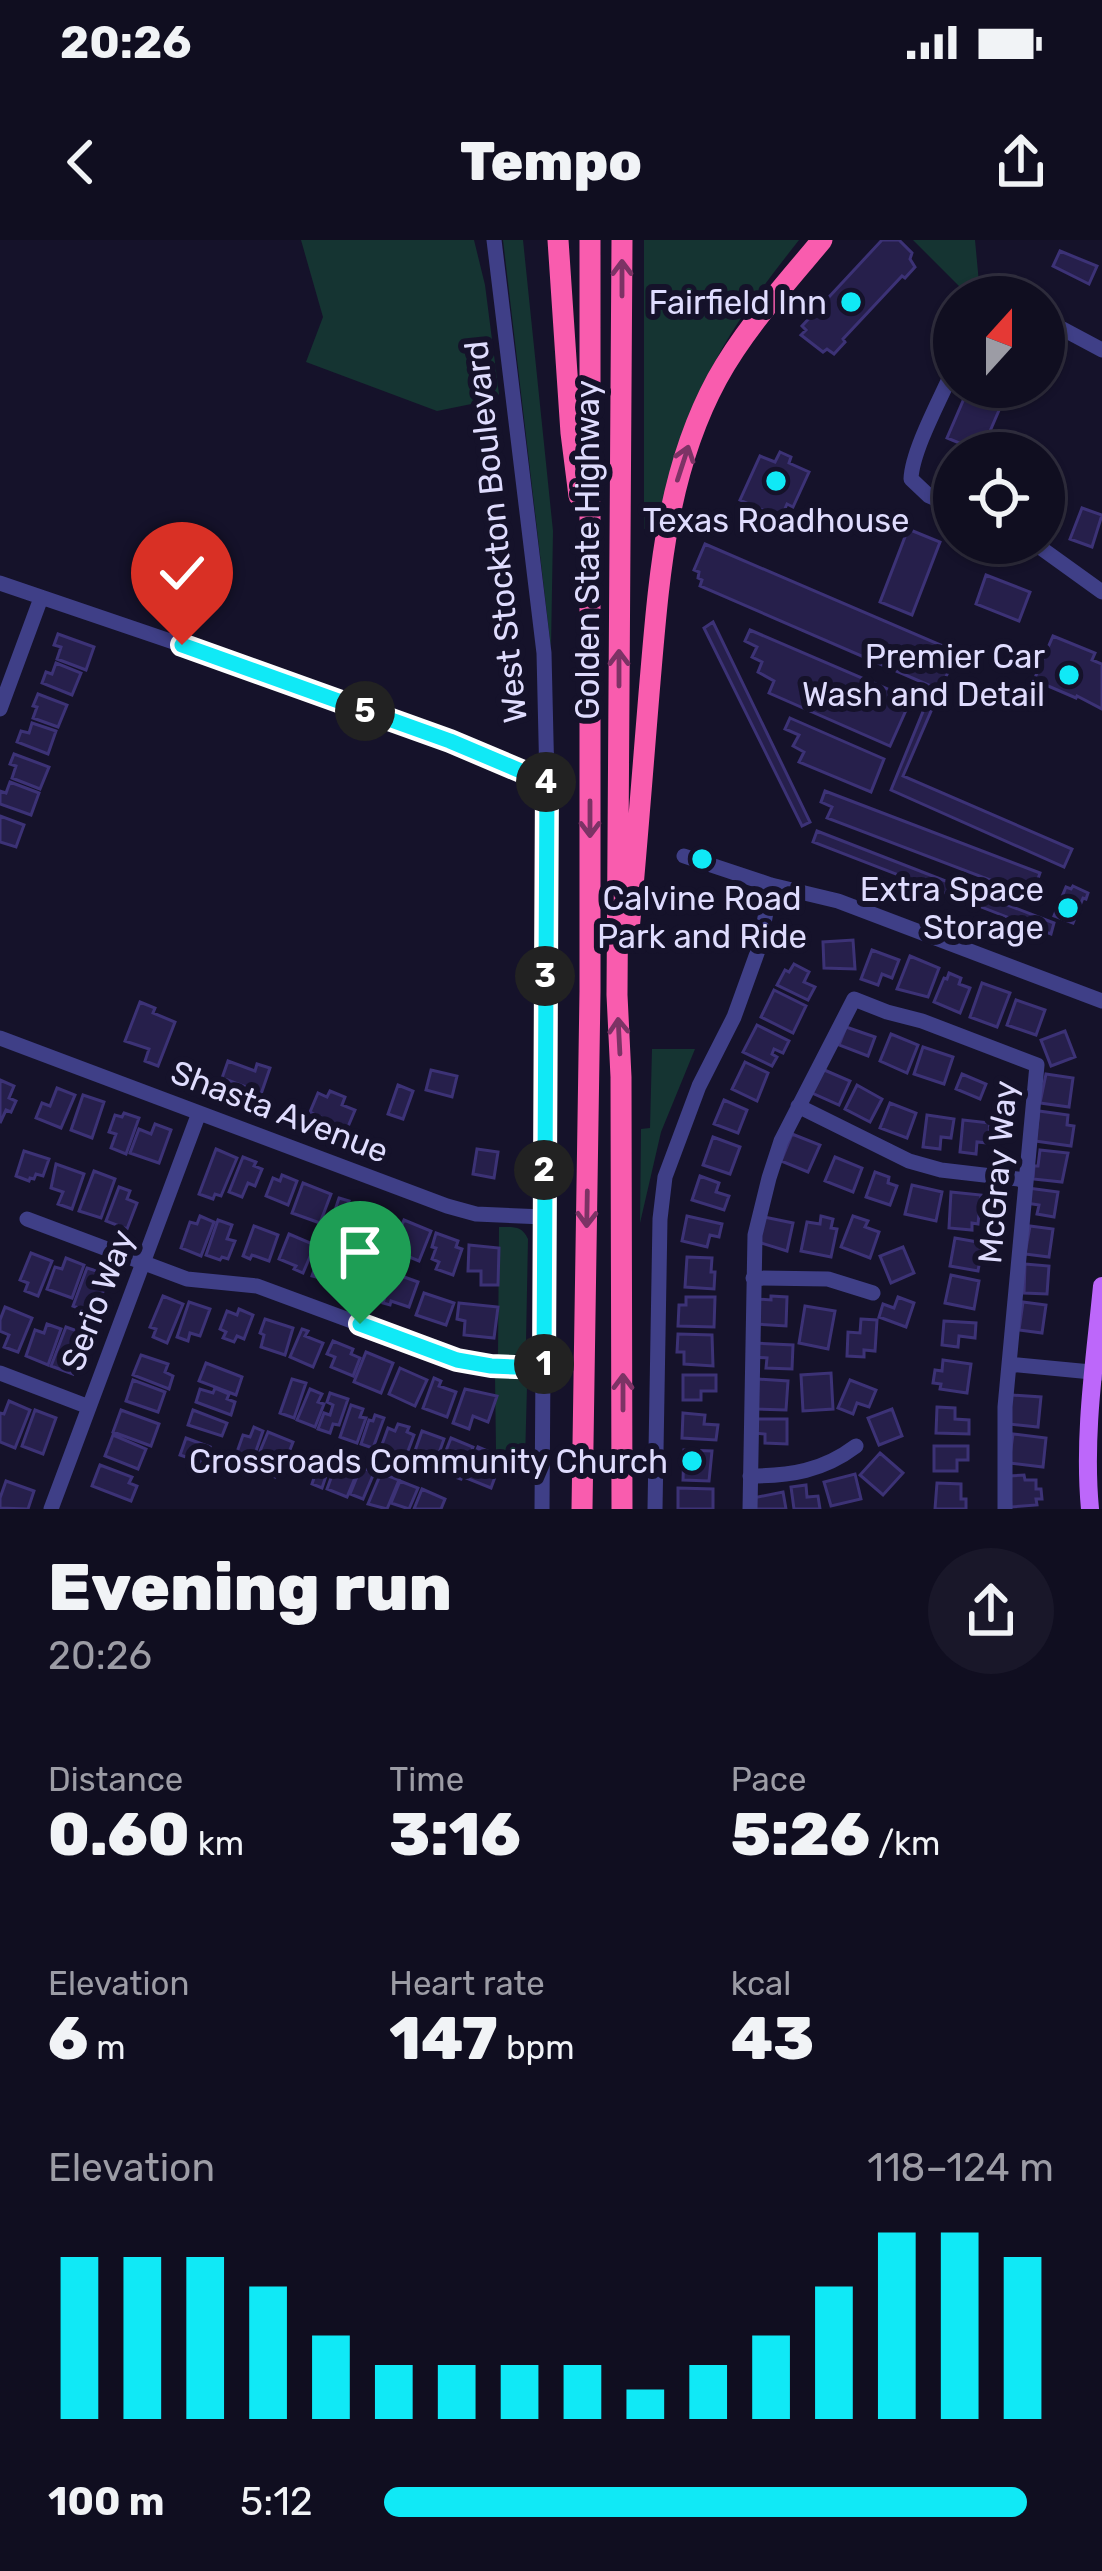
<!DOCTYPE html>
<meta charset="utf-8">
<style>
:root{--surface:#100e20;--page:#191729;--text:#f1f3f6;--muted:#9c9ca5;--line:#302e3e;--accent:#10e9f6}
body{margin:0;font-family:Rubik,sans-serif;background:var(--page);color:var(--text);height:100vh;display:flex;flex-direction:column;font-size:45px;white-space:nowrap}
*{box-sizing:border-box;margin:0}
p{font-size:39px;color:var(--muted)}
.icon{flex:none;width:66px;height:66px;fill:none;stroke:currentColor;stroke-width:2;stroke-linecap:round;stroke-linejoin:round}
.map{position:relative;height:1269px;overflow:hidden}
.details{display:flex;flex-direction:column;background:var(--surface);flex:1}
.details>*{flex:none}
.needle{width:78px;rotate:21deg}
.fabs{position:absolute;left:933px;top:36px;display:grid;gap:24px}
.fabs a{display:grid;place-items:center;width:132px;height:132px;border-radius:50%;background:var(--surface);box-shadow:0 3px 9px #0004,0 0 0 3px var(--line);font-size:60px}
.pin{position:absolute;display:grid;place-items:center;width:102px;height:102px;color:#fff;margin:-123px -51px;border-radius:50% 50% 50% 0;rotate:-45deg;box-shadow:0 0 12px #0007}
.pin .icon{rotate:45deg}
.km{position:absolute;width:60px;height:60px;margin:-30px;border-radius:50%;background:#222;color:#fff;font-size:33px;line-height:60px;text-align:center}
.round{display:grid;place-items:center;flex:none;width:126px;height:126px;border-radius:63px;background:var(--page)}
.summary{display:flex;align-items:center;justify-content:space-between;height:204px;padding:0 48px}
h1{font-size:66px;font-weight:800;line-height:90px}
.figures{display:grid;grid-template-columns:repeat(3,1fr);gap:18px;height:204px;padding:12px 48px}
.figures div{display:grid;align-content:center}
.figures b{font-size:60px;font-weight:800}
.figures small{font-size:33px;font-weight:400}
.figures p{font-size:33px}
.chart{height:336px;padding:24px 48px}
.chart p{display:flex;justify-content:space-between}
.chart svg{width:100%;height:216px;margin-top:12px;stroke:var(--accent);stroke-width:6}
ul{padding:0 48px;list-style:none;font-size:39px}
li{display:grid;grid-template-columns:192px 144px 1fr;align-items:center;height:90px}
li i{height:30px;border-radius:15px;background:var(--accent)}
.status{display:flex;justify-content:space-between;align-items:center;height:84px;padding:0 60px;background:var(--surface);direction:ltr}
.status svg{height:33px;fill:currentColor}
header{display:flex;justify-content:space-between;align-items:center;height:156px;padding:0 48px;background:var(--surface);font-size:54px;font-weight:800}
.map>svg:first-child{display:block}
.green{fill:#153432}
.building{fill:#261f4b;stroke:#3c3276;stroke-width:3}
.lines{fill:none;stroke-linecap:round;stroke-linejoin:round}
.minor{stroke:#3f3f87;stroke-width:15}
.major{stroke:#bd67fa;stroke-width:18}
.highway{stroke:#f95cae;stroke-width:21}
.oneway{stroke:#7c3365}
.route-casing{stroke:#fff;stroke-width:24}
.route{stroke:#10e9f6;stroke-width:15}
.poi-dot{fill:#10e9f6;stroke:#15122a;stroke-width:4.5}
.labels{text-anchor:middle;stroke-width:12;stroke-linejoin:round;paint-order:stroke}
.poi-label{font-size:33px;fill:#dfdcfe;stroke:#15122a;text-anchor:end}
.street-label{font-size:33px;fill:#dfdcfe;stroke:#15122a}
</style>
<div class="status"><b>20:26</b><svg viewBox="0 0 49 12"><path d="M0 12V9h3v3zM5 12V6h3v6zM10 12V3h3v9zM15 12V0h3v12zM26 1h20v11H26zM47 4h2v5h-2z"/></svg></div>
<header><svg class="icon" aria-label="back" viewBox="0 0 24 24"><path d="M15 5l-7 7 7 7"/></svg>Tempo<svg class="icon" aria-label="share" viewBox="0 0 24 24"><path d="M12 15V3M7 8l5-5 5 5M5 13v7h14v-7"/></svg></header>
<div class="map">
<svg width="1102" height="1269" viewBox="0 0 1102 1269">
<rect width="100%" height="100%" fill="#15122a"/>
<path class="green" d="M301,0h173l11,45 14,109 -3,5 -59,12 -131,-49 17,-45z
M503,0h20l30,291 -2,117z
M644,0h155c-36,46 -73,93 -96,147 -19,45 -31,95 -46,142h-13z
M913,0h62l4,43 -13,10z
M652,809h43l-34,83 -21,91 1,-94 9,-1z
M499,987c14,0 23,-2 29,12l-2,103 -3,8 -9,5h-16z
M495,1136l25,2 7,8 -2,75 -29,-11z"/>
<path class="building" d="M882,0h17l13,13 -2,6 5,8 -10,11 -3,-2 -59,63 2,3 -11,12 -7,-5 -4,3 -22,-17 5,-5 -4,-4z
M1060,11l37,15 -8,18 -36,-18z
M969,147h40l-28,65 -34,-14z
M780,212l11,5 -2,6 20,9 -16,35 -6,-3 -6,14 -41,-18 20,-44 15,6z
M1082,268l20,7 -10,32 -22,-8z
M908,289l32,13 -28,73 -32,-13z
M705,304l252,108 -17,38 -240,-104 2,-6 -4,-2 1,-6 -5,-2z
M986,335l44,17 -11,29 -43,-17z
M713,382l97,200 -8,4 -98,-198z
M750,390l161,69 -21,47 -121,-53 5,-12 -16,-9 4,-10 -10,-5 5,-10 -12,-6z
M58,394l36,13 -8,23 -29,-11 4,-12 -7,-2z
M1053,396l42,17 -3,7 10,4v45l-25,-13 -1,2 -42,-18z
M56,423l25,10 -9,22 -30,-12 4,-11 6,2z
M931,452l7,3 -35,81 169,73 -8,18 -173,-77z
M38,454l29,11 -9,22 -25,-9 4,-11 -4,-1z
M790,478l94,41 -13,33 -72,-30 5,-10 -11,-6 6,-11 -14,-6z
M32,483l24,8 -8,23 -31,-12 4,-11 8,2z
M14,514l35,13 -9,22 -28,-11 4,-12 -6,-2z
M10,542l29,11 -8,22 -31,-11v-13l6,2z
M825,551l215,82 -8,23 -205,-78 5,-11 -11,-5z
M0,576l24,9 -8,22 -16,-5z
M817,591l237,92 -3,11 -238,-92z
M1073,646l15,7 -2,6 -3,-1 -10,25 -19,-7 12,-29 5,2z
M853,700l2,29 -31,-1 -1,-26z
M872,710l27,10 -7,18 -10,-4 -4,11 -17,-6z
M910,716l29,12 -11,29 -31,-8z
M794,724l15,8 -5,10 11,5 -7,13 -31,-15 8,-15 4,2z
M949,733l12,5 -2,6 11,4 -10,25 -26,-11 10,-24 3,1z
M982,743l28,10 -13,34 -27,-10z
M774,750l32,16 -13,27 -32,-16z
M1016,760l29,10 -9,25 -29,-10z
M140,762l15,6 -2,5 22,9 -17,44 -13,-5 4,-12 -24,-8z
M757,785l32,16 -6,12 -9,-4 -2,5 5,3 -5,9 -29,-14z
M846,787l29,10 -7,19 -29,-11z
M1065,791l10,26 -24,9 -10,-26z
M891,794l27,11 -11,28 -27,-12z
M923,807l30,10 -9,27 -30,-10z
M228,821l27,10 2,-7 13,4 -10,29 -13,-5 2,-4 -27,-10z
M745,822l23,11 -11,28 -25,-12z
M822,829l28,12 -11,24 -27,-12z
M431,830l26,6 -5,21 -26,-7z
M962,834l24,10 -6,15 -24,-10z
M1046,834l27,4 -4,29 -29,-4z
M0,840l14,6 -5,12 7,3 -5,11 -5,-2 -6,13z
M398,845l15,6 -10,28 -15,-5z
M857,845l25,14 -12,23 -25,-13z
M57,848l18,7 -14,33 -25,-10 6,-15 8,3z
M330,851l15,6 -3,8 13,5 -8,19 -37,-17 8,-19 9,4z
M83,855l21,7 -12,36 -21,-8z
M724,860l23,10 -9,23 -24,-9z
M890,863l26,10 -9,25 -27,-10z
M1039,871l29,4 -1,10 7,1 -3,20 -36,-5z
M124,873l15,5 -13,36 -15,-6 5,-14 -7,-2 6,-17 7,2z
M927,875l27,4 -3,19 -10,-1 -1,12 -17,-2z
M963,880l27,3 -2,20 -11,-1 -1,12 -16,-2z
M155,884l16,6 -12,33 -29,-10 9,-24 12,5z
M792,894l28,11 -12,27 -27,-11z
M713,897l27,10 -10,27 -27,-9z
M216,909l21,9 -16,38 -6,-2 -2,5 -14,-5z
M477,909l21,3 -4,26 -21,-4z
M1040,910l28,3 -6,29 -29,-3 1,-13h4z
M24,911l25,8 -6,17 -7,-2 -2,5 -4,-1 -1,3 -13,-5z
M243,917l13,5 -2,4 8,3 -7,17 -7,-3 -6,14 -13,-5z
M835,917l27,11 -9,24 -28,-11z
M56,924l28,10 -12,35 -14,-5 5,-12 -12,-4z
M94,931l21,8 -14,39 -22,-7z
M875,932l14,5 -1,6 9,3 -7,19 -24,-8z
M282,935l15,6 -9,24 -22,-9 7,-18 7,3z
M700,936l19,7 -3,9 13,4 -5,14 -32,-10z
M303,943l28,11 -11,29 -28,-10z
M912,945l30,7 -6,29 -31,-7z
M119,947l11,4 -3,8 10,4 -10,26 -21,-8z
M1028,948l30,4 -4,25 -17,-3 2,-9 -13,-2z
M951,952l30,3 -3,29 -6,-1v7l-23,-2z
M339,958l10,3 -2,4 15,6 -9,22 -23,-8z
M371,968l20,8 -2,5 8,3 -11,27 -28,-11z
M200,976l14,6 -13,34 -20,-8 9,-26 7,2z
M687,976l35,8 -3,13 -9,-2 -3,12 -25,-6z
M821,976l12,3 -2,9 6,1 -6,28 -30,-6 6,-29 13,2z
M853,976l15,5 -3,6 14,5 -9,26 -29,-11z
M764,977l29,6 -6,28 -29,-9z
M218,980l14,5 -5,14 8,2 -7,18 -6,-2 -2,3 -14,-5z
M404,980l27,11 -12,30 -27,-11z
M254,986l24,9 -9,26 -17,-6 -2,4 -7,-3z
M1030,986l23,3 -4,28 -24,-3z
M436,993l22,8 -2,6 6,2 -9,26 -17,-6 3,-7 -7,-3 4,-11 -4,-1z
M289,994l26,11 -12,28 -9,-4 2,-3 -17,-7z
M955,998l28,5 -5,28 -28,-5z
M469,1005l30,3 -1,37h-17v-14h-13z
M322,1007l24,8 -9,26 -16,-6 -1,3 -8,-2z
M903,1007l11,26 -23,10 -11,-27z
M31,1013l21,8 -14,35 -13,-5 3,-8 -8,-3z
M687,1017l25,1 -1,14h4l-1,17 -29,-2z
M66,1018l18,7 -12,33 -25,-9 8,-22 7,2z
M1025,1024l24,2 -2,28 -23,-1z
M357,1026l25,10 -10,22 -28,-11 4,-12 4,2z
M87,1028l22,7 -14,39 -22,-8z
M393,1033l25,9 -9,25 -18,-6 -1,4 -7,-2z
M951,1035l28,6 -5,28 -29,-6z
M424,1053l30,10 -8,22 -30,-10z
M163,1056l20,8 -16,39 -14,-6 3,-8 -6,-2z
M771,1056l16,1 -1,29 -31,-2 2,-25 14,1z
M686,1057h29l-1,30 -36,-1 1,-21h7z
M898,1057l16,6 -8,24 -27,-10 4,-13 11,4z
M189,1062l21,7 -10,27 -10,-3 -2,8 -11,-4z
M1023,1062l23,3 -4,28 -23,-3z
M459,1063l39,4 -4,31 -30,-3 1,-14 -8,-2z
M805,1066l30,5 -7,38 -29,-6z
M5,1067l27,11 -14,34 -14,-5 5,-12 -9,-4v-11z
M239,1069l14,6 -9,24 -7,-3 -3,6 -11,-4 3,-6 -6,-3 7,-18 10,4z
M265,1079l28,9 -8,27 -24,-8 3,-12 -4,-2z
M861,1079l16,1 -2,31 -11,-1v7l-17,-1 1,-24 12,1z
M944,1081l32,2 -1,15 -16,-2 -1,11 -16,-2z
M47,1084l14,5 -13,36 -22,-9 9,-26 9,3z
M66,1087l14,5 -3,8 8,2 -12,32 -22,-8z
M302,1089l6,2 -3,5 18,7 -10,24 -23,-10z
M678,1094l34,1 1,31 -29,-2v-12h-7z
M333,1101l20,8 -2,5 9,4 -7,18 -22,-9 4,-10 -8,-3z
M754,1103l39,2 -1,24 -26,-1 1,-10 -13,-1z
M366,1112l27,11 -12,30 -27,-11z
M141,1115l27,9 -3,8 8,4 -4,13 -36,-14z
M943,1120l28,4 -4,29 -27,-4 1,-5 -8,-1 2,-13 7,1z
M206,1123l36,14 -6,18 -37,-14z
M400,1128l27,12 -12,26 -26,-12z
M831,1133l2,36 -30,2 -2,-36z
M683,1135h33v16h-15v9h-18z
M434,1138l7,3 -2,5 17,6 -9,25 -24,-9z
M292,1139l14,4 -12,35 -14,-5z
M758,1139l30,2 -2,29 -29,-1z
M133,1140l32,12 -7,20 -32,-11z
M850,1140l26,10 -7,17 -12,-4 -4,11 -15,-6z
M215,1148l14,6 -2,5 8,3 -4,13 -35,-13 4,-13 13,4z
M310,1149l12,5 -4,8 6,2 -9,23 -18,-7z
M465,1149l32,7 -9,26 -15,-6 -4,13 -16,-6z
M330,1153l18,6 -9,26 -6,-1 -3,9 -12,-4 6,-16 6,2 3,-10 -6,-3z
M1011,1155l30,2 -3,30 -29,-3z
M9,1161l21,9 -15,38 -15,-6v-29l4,1z
M351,1165l12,4 -3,8 6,1 -9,25 -17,-6z
M937,1167l18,1v11l14,1v14l-33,-1z
M892,1169l10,27 -23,9 -11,-27z
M35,1170l21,8 -13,36 -21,-8z
M121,1170l38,14 -8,22 -38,-14z
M193,1170l34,13 -5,13 -34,-11z
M683,1173l22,2 -1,9 14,1 -2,15 -34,-2z
M375,1175l9,3 -11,30 -12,-4 8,-24 4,1z
M754,1179h33v25l-22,-1v-9l-11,-1z
M398,1184l11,3 -2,5 7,3 -9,24 -25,-9 8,-22 7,3z
M254,1187l9,4 -12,34 -11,-3 3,-8 -6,-2 6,-17 7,2z
M422,1191l22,8 -11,31 -22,-8z
M268,1192l25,10 -9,23 -4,-1 -5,13 -22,-9z
M1013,1194l33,4 -3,29 -34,-4z
M113,1195l33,14 -8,20 -33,-13z
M186,1198l24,9 -6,16 -24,-8z
M451,1198l22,9 -12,32 -23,-8z
M934,1206h34v14h-11v11h-23z
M478,1207l19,8 -3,9 5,2 -8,22 -25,-10z
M684,1210l28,1 -3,30 -26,-1z
M317,1213l15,5 -10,30 -10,-4 3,-9 -5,-2z
M880,1213l23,20 -20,22 -23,-20z
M338,1219l21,9 -12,29 -20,-8z
M100,1225l32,12 -3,6 8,3 -6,15 -39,-15z
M361,1227l13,6 -11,26 -13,-5z
M381,1233l18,7 -12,29 -19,-5z
M855,1234l6,25 -30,7 -7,-24z
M1024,1235l1,5h11v9h5l1,10h-6l1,6 -26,2 -2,-31z
M6,1241l28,10 -6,18 -28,-1v-10z
M400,1241l18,7 -9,21 -18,-6z
M937,1243l24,1v15h5v10h-31z
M806,1245l1,12 11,-1 2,13h-26l-3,-22z
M678,1248l35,1v20h-35z
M422,1249l23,10 -4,10h-27z
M783,1252l3,17h-31l-2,-11z"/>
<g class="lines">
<path class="minor" d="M494,0l50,413 3,129 -5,727
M1044,79l58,31
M954,128c-12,28 -42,82 -43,111l18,17 25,11
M1034,303l68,49
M0,343l182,62 268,96 97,41
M0,469l41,-111
M684,616l87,29 67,16 264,100
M0,798l447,168 29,8 68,3
M798,866l111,55 32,9 85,10
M27,979l160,60 70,7 200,74 34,6 53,2
M753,1038l75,1 45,14
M1009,1124l93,9
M0,1133l89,34
M750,1236c40,0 73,-5 106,-30
M51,1269l148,-396
M655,1269l5,-290 5,-42 34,-91 35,-69 26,-72 11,-60
M750,1269l5,-274 14,-57 12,-37 73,-142 33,13 35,9 115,44 -32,342v102"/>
<path class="major" d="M1090,1269c-7,-74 5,-150 12,-223"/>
<path class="highway" d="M558,0l13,193 8,63
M622,0l-5,755 4,82 1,432
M629,690c8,-83 14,-165 21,-248 9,-104 16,-209 67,-303 28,-51 68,-94 105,-139
M582,1269l8,-518v-751"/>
</g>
<defs><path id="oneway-shaft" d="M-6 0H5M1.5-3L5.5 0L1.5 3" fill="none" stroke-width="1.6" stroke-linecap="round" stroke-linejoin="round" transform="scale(3)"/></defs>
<g class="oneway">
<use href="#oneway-shaft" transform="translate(622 38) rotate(-90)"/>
<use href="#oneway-shaft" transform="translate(683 223) rotate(-72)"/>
<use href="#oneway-shaft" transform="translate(619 428) rotate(-90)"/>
<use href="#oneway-shaft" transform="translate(590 579) rotate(90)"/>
<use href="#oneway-shaft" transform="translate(619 796) rotate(-93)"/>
<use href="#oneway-shaft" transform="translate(587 969) rotate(91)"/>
<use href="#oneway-shaft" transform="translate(623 1152) rotate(-90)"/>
</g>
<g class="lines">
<g class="route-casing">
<path id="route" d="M182,405l268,96 97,41 -3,586 -53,-2 -34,-6 -97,-36"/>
</g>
<use href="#route" class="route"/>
</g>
<g class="poi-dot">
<circle cx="851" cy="62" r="12"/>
<circle cx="776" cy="241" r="12"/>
<circle cx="1069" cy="435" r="12"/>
<circle cx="702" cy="619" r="12"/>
<circle cx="1068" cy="668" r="12"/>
<circle cx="692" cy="1221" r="12"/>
</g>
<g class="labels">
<g class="poi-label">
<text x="827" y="74">Fairfield Inn</text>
<text x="776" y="292" text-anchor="middle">Texas Roadhouse</text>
<text x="1045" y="428">Premier Car<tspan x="1045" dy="38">Wash and Detail</tspan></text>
<text x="1044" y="661">Extra Space<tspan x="1044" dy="38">Storage</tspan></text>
<text x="702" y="670" text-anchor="middle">Calvine Road<tspan x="702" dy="38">Park and Ride</tspan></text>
<text x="668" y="1233">Crossroads Community Church</text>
</g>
<g class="street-label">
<text transform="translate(495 292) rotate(-96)" y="12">West Stockton Boulevard</text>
<text transform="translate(587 310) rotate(-90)" y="12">Golden State Highway</text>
<text transform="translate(280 871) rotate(21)" y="12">Shasta Avenue</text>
<text transform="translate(997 932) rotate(-85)" y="12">McGray Way</text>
<text transform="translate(97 1060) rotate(-69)" y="12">Serio Way</text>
</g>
</g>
</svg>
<div class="fabs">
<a><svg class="needle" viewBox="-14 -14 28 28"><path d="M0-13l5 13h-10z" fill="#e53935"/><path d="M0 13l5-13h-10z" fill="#9c9ca5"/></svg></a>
<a><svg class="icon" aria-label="locate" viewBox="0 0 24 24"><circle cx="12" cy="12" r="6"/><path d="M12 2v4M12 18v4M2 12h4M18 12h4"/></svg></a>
</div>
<div class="pin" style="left:360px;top:1084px;background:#1e9e55"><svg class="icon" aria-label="arrive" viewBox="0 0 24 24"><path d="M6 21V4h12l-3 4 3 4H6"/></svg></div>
<div class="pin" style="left:182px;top:405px;background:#d93025"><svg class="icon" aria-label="check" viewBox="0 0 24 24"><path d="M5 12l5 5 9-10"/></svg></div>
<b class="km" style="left:544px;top:1124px">1</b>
<b class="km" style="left:544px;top:930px">2</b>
<b class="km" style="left:545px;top:736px">3</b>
<b class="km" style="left:546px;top:542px">4</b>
<b class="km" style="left:365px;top:471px">5</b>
</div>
<section class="details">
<div class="summary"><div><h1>Evening run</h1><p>20:26</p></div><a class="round"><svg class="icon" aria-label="share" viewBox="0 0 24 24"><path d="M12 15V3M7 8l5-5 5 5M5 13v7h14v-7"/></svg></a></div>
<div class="figures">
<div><p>Distance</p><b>0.60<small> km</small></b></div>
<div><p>Time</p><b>3:16</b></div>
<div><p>Pace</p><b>5:26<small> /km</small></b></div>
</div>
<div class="figures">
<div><p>Elevation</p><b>6<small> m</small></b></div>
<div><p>Heart rate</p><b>147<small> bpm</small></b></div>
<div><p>kcal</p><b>43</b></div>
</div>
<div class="chart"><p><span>Elevation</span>118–124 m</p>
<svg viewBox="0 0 160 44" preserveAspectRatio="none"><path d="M5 44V11M15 44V11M25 44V11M35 44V17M45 44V27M55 44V33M65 44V33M75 44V33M85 44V33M95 44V38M105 44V33M115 44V27M125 44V17M135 44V6M145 44V6M155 44V11"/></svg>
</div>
<ul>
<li><b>100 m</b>5:12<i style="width:96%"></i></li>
</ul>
</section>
